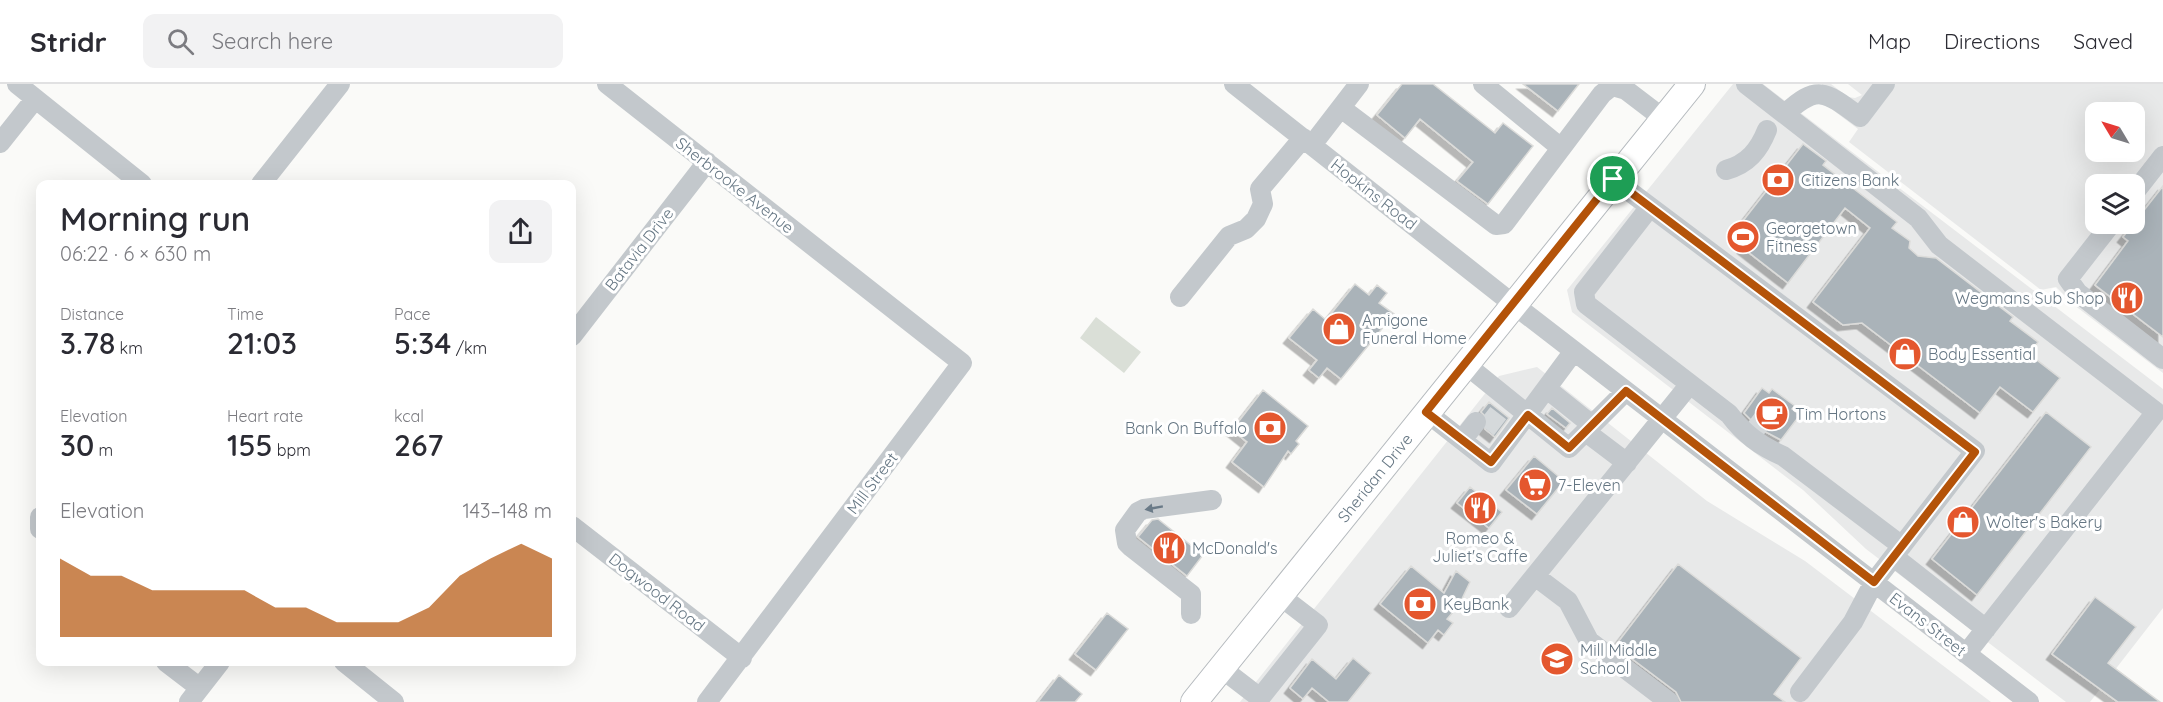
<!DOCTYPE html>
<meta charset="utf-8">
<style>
:root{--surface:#fff;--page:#f2f2f3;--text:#2b2b33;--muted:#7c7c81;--line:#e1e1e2;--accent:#b45309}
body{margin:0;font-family:Quicksand,sans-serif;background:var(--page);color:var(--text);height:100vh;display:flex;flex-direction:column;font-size:22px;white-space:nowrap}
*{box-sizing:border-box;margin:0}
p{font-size:20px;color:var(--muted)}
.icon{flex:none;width:33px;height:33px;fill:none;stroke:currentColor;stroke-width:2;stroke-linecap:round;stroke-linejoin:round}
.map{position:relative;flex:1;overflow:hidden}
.panel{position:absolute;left:36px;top:96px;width:540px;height:486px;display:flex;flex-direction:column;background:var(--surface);border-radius:12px;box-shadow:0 6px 24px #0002}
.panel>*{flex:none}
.needle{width:39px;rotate:308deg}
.buttons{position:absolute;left:2085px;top:18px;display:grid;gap:12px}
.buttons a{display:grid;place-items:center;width:60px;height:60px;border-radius:12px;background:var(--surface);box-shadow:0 6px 24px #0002;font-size:30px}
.pin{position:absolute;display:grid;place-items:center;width:51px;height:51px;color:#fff;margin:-26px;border:3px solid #fff;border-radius:50%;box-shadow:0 2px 6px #0007}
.round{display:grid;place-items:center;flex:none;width:63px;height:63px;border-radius:12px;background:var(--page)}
.head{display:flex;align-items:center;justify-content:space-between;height:102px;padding:0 24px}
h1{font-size:33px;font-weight:600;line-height:45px}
.stats{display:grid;grid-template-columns:repeat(3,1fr);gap:9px;height:102px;padding:6px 24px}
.stats div{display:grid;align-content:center}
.stats b{font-size:30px;font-weight:600}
.stats small{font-size:16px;font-weight:400}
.stats p{font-size:16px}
.chart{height:168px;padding:12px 24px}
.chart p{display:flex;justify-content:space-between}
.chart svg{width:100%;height:108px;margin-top:6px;fill:var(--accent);opacity:.7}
header{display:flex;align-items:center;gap:36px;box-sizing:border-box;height:84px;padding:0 30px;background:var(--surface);border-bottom:2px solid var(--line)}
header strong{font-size:28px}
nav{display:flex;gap:33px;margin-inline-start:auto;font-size:21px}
.search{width:420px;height:54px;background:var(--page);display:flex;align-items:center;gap:15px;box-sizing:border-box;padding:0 21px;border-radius:12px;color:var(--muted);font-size:22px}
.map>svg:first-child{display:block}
.built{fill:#e8e9e9;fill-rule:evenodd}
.green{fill:#dadfd7}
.building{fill:#aab3b9;stroke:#dcdcda;stroke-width:1.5;filter:url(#shadow)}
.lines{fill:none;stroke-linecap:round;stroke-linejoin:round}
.minor-tunnel{stroke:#d5d9db;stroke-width:20;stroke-dasharray:20 10;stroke-linecap:butt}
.major-casing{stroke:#b5babe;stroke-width:28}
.minor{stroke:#c3c8cc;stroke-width:20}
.major{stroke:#fff;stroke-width:26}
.oneway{fill:#6a7a87}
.route-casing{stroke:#fff;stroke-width:12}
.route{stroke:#b45309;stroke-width:8}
.labels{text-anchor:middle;stroke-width:6;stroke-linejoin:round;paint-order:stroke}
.poi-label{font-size:16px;fill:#657683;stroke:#fff;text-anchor:start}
.street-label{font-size:16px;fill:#657683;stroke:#fff}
</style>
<header>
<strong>Stridr</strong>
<div class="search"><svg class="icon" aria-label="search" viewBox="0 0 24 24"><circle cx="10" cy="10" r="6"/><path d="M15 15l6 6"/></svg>Search here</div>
<nav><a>Map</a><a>Directions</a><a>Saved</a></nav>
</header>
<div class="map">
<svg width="2163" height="618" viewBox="0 0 2163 618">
<defs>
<filter id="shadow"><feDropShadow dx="-5.5" dy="5.5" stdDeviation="0" flood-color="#0004"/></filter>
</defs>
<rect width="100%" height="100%" fill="#fafaf8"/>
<path class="built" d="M1733,0h30l400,305v219l-73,94h-24l-200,-153 -63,-59 -231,-178 -5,-22z
M1822,0h9l17,13 7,1 7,-3 -14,-11h315v289l-89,-68 -18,-18 -15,3 -192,-148 9,-13 -37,-28zM2096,28h38v40h-38zM2096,100h38v40h-38z
M1537,283l170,134 98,60 186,141h-751l259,-326z"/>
<path class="green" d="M1096,233l45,35 -17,21 -44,-35z"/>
<path class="building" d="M1402,0h31l62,49 8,-10 30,23 -45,58 -31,-23 16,-19 -53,-43 -15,19 -28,-23z
M1523,0h56l-21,27z
M1803,60l23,17 -3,4 74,57 -5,6 18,13 -1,7 9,8 18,2 77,59 -3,4 28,21 -9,12 31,24 -27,34 -33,-25 -20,26 -118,-90 -19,2 -30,-23 57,-74 -25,-20 -57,75 -45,-35 -4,-22z
M2163,102v151l-68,-52 33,-44 -5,-4z
M1355,200l14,11 8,-10 10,8 -8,10 15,11 -53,65 -14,-11 -8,10 -10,-8 8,-10 -28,-22 24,-29 13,11z
M1762,304l7,5 3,-4 23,17 -3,3 8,6 -19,25 -21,-11 -16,-16z
M1263,306l45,36 -12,15 3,3 -8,10 -3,-3 -24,36 -32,-25 15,-20 -15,-12z
M1489,318l20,16 -14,19 -10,-8 2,-11 -6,-6z
M1552,324l18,15 -4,5 -19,-14z
M2046,328l45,35 -114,148 -45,-36z
M1534,372l30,25 -27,33 -31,-24z
M1470,403l32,25 -13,16 -32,-25z
M1158,435l45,36 -16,21 -49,-39 14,-17z
M1678,480l123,94 -27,36 11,8h-104l-5,-10 -61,-46z
M1411,482l33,27 12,-22 14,11 -11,23 -12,14 6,4 -9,12 -6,-5 -10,13 -48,-39z
M2095,513l41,30 -28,36 52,39h-42l-66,-48z
M1107,529l21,16 -32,41 -21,-16z
M1353,574l18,15 -23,29h-19l-17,-14 -9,11 -13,-11 22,-29 24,20z
M1059,591l23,19 -7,8h-37z"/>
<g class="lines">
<path class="minor-tunnel" d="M1749,337l21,16
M1486,345l14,-18"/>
<g class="major-casing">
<g id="major">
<path id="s1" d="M1194,618l498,-618"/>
</g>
</g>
<path class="minor" d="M17,0l125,100
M607,0l355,279 -255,339
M1234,0l279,220 516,398
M1483,0l78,64
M1746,0l172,134 21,27 217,167 -190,242
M1341,24l155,117 8,-1 98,-130 10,-8 14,4 38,29
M1785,30c32,-30 40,-23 75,3l25,-33
M0,59l35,-44
M1312,61l47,-61
M1726,86c22,-6 33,-20 41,-40
M1613,95l362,272 -101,131 -21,40 -53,70
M261,100l79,-100
M2134,109l29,-37
M1650,123l-66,85 2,12 143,110c15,20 31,32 54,42l119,90
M2111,140l-43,55 10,14 85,66
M1180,213l49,-61 17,-7 10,-10 7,-15 -3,-15 43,-51
M572,252l135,-174
M1465,280l104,84 57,-57
M1547,305l45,36
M1426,328l65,51 83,-112
M1586,348l41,31
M1462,356l14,-18
M40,433v12
M572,442l170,132
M1894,473l92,72
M1535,492l33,25 21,40 80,61
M1509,524l181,-224
M1191,530v-20l-60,-47 -4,-4 -2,-13 13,-18 6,-3 68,-9
M166,578l34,26
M344,578l50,40
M1221,584l39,30 58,-73 -39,-30
M189,618l31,-40"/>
<use href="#major" class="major"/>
</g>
<defs><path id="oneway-solid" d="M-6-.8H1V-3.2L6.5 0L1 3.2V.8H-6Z" transform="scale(1.5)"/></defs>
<use class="oneway" href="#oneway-solid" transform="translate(1154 424) rotate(170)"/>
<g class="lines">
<g class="route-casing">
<path id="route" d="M1613,95l362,273 -101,130 -248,-191 -57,57 -41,-33 -37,47 -65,-50z"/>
</g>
<use href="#route" class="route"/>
</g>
<defs>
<g id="bank-disc" transform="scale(1.725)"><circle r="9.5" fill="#e4572e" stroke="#fff"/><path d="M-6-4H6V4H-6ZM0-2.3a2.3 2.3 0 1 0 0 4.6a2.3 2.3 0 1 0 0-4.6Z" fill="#fff"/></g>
<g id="stadium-disc" transform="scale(1.725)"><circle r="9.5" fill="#e4572e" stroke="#fff"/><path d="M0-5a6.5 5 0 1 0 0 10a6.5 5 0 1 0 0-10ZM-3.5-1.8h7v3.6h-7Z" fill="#fff"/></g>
<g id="restaurant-disc" transform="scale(1.725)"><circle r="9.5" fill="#e4572e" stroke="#fff"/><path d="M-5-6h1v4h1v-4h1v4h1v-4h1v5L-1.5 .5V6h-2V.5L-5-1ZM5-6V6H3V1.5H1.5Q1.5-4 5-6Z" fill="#fff"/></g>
<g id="shop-disc" transform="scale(1.725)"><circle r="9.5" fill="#e4572e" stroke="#fff"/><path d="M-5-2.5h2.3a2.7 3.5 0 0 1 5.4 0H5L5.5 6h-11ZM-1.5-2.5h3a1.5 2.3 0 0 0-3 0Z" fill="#fff"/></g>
<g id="cafe-disc" transform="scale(1.725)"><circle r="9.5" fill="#e4572e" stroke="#fff"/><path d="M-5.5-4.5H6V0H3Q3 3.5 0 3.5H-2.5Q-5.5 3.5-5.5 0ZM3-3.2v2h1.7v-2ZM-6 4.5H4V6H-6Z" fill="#fff"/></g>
<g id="supermarket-disc" transform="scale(1.725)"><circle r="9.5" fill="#e4572e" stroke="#fff"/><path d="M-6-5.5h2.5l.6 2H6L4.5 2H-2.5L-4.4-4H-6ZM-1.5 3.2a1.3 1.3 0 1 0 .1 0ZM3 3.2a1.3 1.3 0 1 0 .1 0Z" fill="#fff"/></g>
<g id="school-disc" transform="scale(1.725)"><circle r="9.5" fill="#e4572e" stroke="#fff"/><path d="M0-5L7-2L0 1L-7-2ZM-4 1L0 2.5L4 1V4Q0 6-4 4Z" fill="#fff"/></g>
</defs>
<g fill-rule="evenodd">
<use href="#bank-disc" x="1778" y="96"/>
<use href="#stadium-disc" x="1743" y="153"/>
<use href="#restaurant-disc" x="2127" y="214"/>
<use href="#shop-disc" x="1339" y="245"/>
<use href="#shop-disc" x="1905" y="270"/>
<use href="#cafe-disc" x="1772" y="330"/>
<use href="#bank-disc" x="1270" y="344"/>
<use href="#supermarket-disc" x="1535" y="401"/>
<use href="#restaurant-disc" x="1480" y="424"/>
<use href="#shop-disc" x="1963" y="438"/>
<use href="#restaurant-disc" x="1169" y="464"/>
<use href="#bank-disc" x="1420" y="520"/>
<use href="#school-disc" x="1557" y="575"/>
</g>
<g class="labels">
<g class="poi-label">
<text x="1801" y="102">Citizens Bank</text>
<text x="1766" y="150">Georgetown<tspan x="1766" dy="18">Fitness</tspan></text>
<text x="2104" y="220" text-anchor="end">Wegmans Sub Shop</text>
<text x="1362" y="242">Amigone<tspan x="1362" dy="18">Funeral Home</tspan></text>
<text x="1928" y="276">Body Essential</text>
<text x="1795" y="336">Tim Hortons</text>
<text x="1247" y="350" text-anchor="end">Bank On Buffalo</text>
<text x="1558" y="407">7-Eleven</text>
<text x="1986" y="444">Wolter's Bakery</text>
<text x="1480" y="460" text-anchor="middle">Romeo &amp;<tspan x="1480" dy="18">Juliet's Caffe</tspan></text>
<text x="1192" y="470">McDonald's</text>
<text x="1443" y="526">KeyBank</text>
<text x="1580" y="572">Mill Middle<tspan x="1580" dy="18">School</tspan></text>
</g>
<g class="street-label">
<text transform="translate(735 101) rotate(38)" y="6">Sherbrooke Avenue</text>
<text transform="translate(1374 110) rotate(38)" y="6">Hopkins Road</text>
<text transform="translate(639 165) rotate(-52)" y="6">Batavia Drive</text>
<text dy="6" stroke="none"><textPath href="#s1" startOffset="288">Sheridan Drive</textPath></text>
<text transform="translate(872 399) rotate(-53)" y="6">Mill Street</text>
<text transform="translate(657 508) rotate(38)" y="6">Dogwood Road</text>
<text transform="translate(1928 540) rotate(38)" y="6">Evans Street</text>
</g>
</g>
</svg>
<div class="buttons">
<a><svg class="needle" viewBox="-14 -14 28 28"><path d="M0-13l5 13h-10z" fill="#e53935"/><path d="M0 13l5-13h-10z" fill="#7c7c81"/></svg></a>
<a><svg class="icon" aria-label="layers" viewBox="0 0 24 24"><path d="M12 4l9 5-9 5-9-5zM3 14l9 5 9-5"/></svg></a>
</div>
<div class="pin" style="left:1613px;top:95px;background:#1e9e55"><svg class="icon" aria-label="arrive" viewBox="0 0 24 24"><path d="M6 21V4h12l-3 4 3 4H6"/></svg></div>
<section class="panel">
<div class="head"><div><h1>Morning run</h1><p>06:22 · 6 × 630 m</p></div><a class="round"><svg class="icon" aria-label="share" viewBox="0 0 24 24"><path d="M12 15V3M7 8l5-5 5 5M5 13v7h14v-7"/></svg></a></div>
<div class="stats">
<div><p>Distance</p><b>3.78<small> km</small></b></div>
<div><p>Time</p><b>21:03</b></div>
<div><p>Pace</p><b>5:34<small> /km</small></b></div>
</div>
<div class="stats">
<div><p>Elevation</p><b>30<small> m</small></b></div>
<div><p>Heart rate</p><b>155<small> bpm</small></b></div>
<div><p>kcal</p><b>267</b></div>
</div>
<div class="chart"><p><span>Elevation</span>143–148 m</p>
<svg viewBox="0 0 160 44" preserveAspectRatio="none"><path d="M0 44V12L10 19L20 19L30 25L40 25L50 25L60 25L70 32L80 32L90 38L100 38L110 38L120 32L130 19L140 12L150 6L160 12V44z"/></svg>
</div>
</section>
</div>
